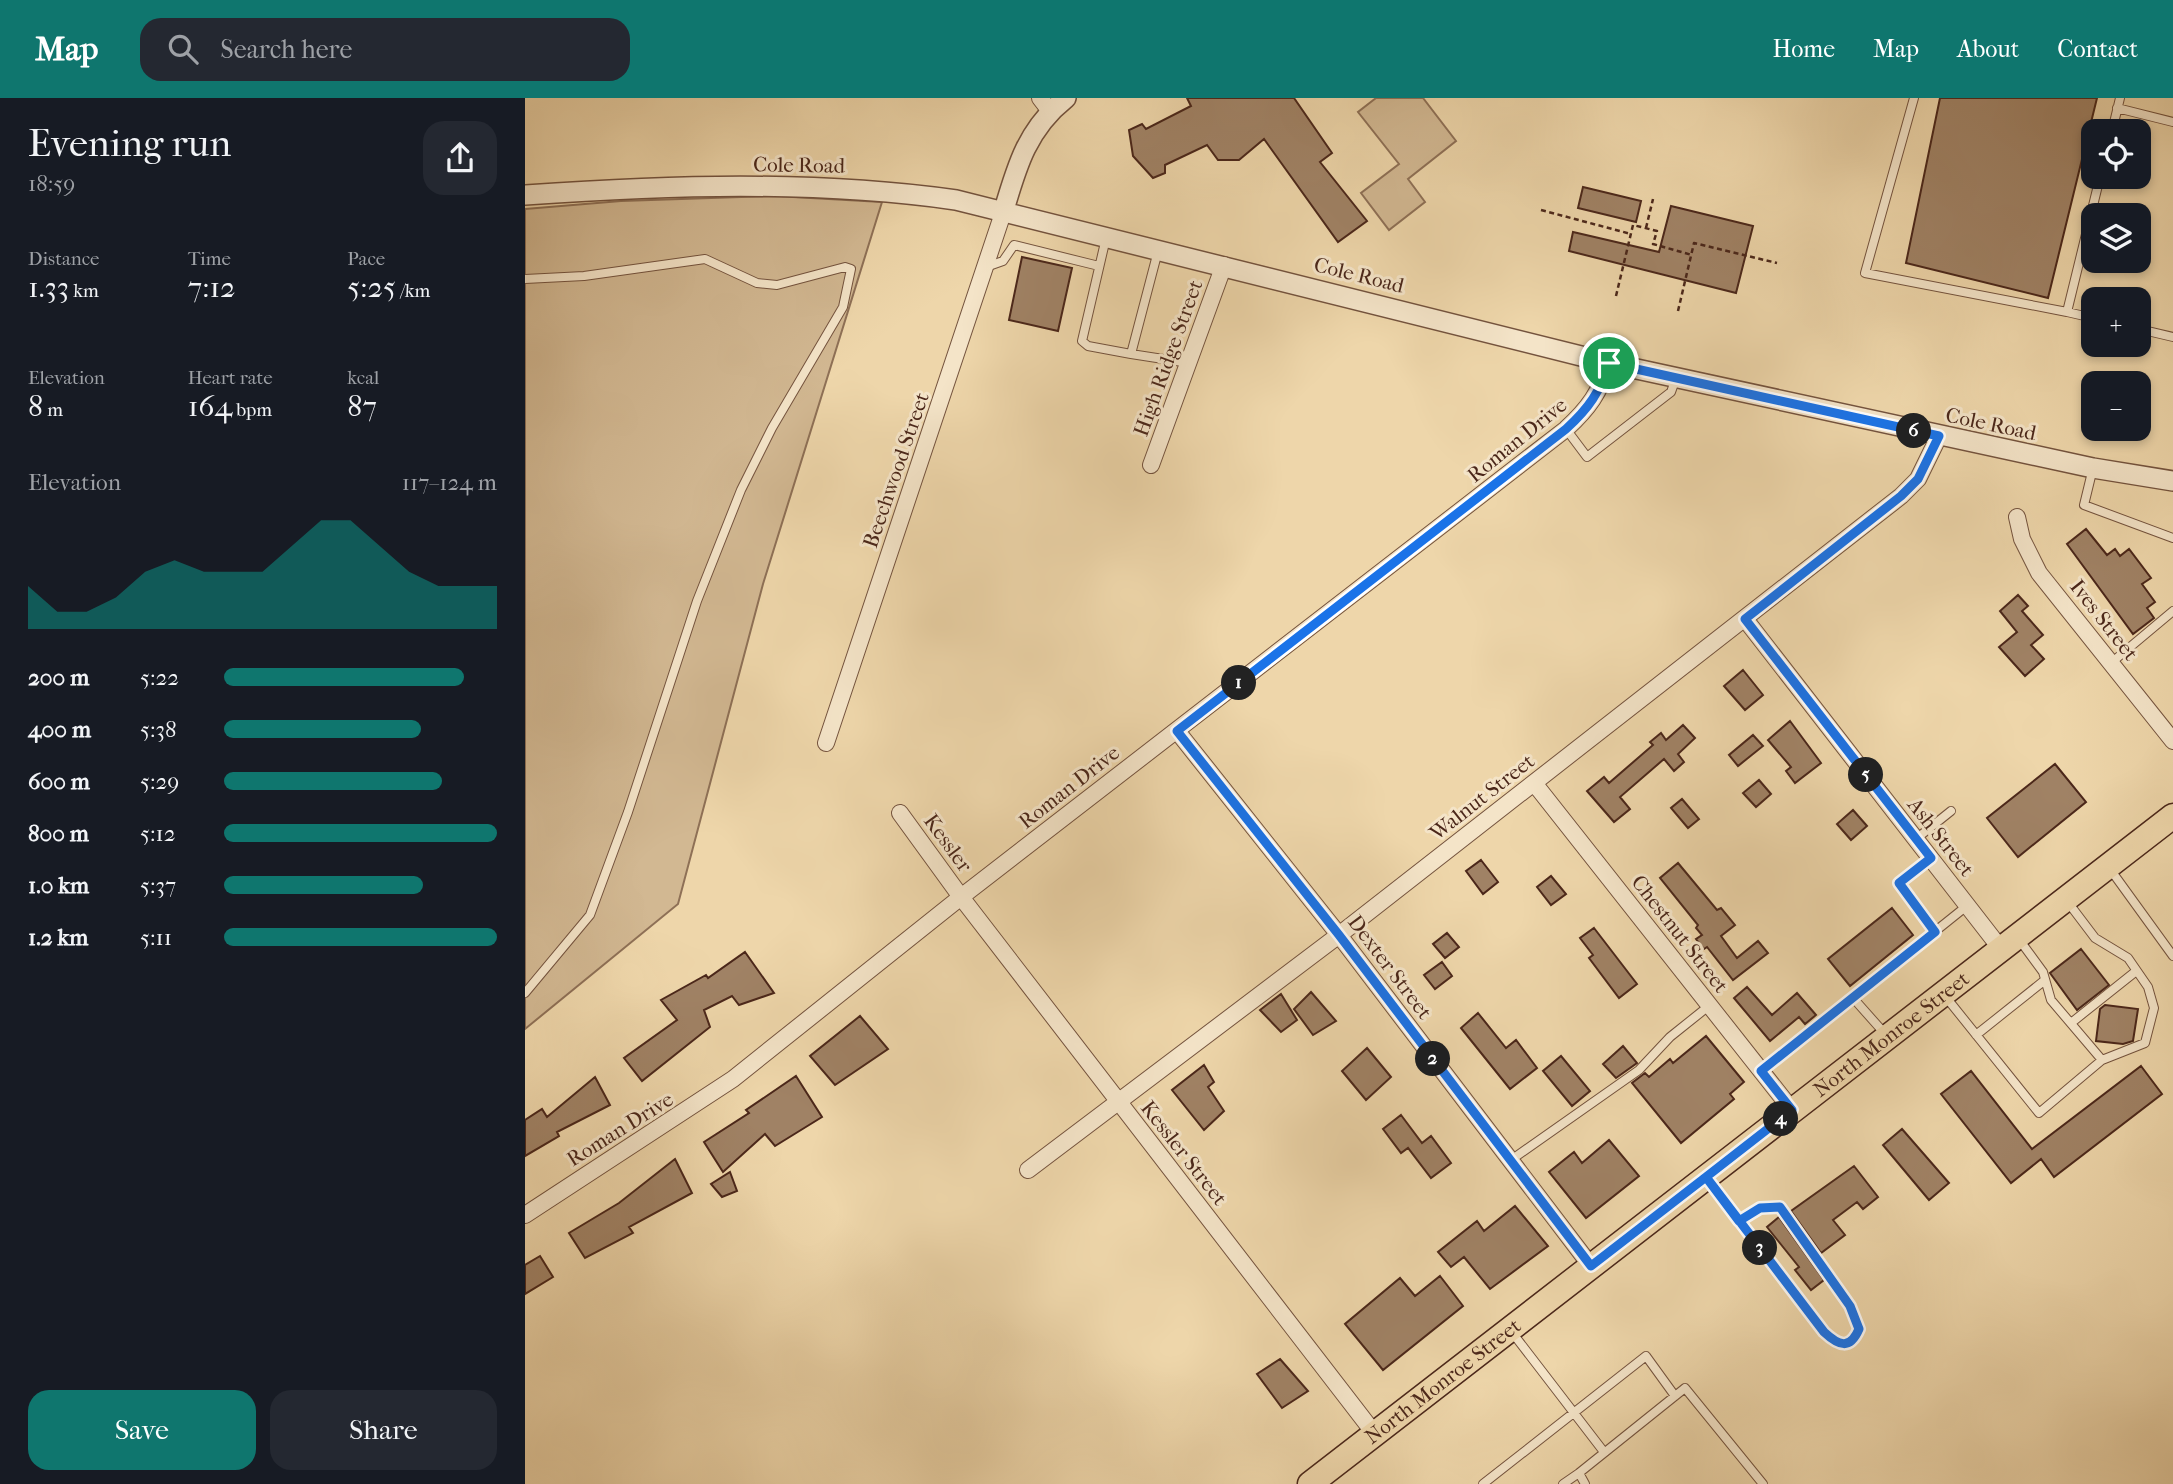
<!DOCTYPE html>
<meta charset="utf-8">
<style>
:root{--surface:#171b24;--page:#242831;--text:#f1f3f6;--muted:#9ea1a6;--accent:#0f766e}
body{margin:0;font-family:"IM FELL French Canon",serif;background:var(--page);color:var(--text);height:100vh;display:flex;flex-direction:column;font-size:26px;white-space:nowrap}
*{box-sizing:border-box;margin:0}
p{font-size:23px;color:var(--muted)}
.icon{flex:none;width:38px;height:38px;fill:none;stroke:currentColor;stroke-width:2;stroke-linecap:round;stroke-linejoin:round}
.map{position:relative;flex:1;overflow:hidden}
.sheet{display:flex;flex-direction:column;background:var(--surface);width:525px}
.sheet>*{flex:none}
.fabs{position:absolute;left:1556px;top:21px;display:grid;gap:14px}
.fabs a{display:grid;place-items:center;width:70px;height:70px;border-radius:14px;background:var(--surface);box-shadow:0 4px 10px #0003;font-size:35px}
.pin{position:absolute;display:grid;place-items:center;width:60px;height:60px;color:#fff;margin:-30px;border:4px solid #fff;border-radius:50%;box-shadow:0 2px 7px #0007}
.km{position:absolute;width:35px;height:35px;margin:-18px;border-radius:50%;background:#222;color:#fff;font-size:19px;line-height:35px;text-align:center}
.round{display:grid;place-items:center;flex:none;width:74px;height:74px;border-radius:21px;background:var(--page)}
.summary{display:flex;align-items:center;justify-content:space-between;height:119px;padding:0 28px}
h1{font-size:38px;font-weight:600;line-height:52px}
.metrics{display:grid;grid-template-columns:repeat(3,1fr);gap:10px;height:119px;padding:7px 28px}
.metrics div{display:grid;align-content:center}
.metrics b{font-size:30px;font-weight:600}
.metrics small{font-size:19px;font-weight:400}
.metrics p{font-size:19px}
.chart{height:196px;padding:14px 28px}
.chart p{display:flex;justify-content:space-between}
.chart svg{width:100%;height:126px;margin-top:7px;fill:var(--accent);opacity:.7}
.cta{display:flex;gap:14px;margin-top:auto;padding:14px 28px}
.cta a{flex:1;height:80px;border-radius:21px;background:var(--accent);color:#fff;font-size:28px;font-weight:600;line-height:80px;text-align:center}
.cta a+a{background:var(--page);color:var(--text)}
ul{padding:0 28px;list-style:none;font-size:23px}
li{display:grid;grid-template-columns:112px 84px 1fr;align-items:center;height:52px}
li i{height:18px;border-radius:9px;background:var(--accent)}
header{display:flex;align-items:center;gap:42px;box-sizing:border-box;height:98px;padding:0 35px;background:var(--accent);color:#fff}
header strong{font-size:33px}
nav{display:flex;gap:38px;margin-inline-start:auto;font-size:24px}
.search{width:490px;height:63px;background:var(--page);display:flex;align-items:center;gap:18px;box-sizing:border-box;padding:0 24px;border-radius:21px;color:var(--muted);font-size:26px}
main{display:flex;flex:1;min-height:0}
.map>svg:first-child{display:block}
.green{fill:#d2b892;stroke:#8e7056;stroke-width:2}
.building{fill:#a08265;stroke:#4b271a;stroke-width:2}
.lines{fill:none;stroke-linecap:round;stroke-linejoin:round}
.service-casing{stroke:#74533e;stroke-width:10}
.minor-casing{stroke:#74533e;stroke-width:18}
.tertiary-casing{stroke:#74533e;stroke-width:22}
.primary-casing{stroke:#4b271a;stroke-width:27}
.path{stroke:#4b271a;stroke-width:2.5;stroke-dasharray:5 3.5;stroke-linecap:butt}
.service{stroke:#f4e4c8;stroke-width:8}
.minor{stroke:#f4e4c8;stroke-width:16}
.tertiary{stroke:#f4e4c8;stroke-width:19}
.primary{stroke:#eed6aa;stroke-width:24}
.route-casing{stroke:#fff;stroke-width:14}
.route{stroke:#1a73e8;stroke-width:9}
.labels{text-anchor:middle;stroke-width:6;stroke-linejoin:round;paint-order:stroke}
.street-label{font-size:21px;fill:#4b271a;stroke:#f4e4c8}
</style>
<header>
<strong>Map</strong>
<div class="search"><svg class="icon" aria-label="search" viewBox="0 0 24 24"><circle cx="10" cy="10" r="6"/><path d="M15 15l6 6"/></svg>Search here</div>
<nav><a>Home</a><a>Map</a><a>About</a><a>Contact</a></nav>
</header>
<main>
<section class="sheet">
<div class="summary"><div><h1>Evening run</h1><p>18:59</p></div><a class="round"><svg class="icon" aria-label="share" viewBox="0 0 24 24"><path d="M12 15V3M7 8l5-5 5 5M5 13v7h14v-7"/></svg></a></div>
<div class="metrics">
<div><p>Distance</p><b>1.33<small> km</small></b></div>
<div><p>Time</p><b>7:12</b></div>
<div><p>Pace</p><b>5:25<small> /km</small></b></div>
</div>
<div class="metrics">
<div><p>Elevation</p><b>8<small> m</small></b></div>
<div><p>Heart rate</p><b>164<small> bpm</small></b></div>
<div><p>kcal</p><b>87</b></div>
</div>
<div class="chart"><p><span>Elevation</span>117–124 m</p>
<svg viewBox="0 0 160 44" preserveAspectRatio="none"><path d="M0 44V29L10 38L20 38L30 33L40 24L50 20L60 24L70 24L80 24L90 15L100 6L110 6L120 15L130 24L140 29L150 29L160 29V44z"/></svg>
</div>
<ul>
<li><b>200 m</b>5:22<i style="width:88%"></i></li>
<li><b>400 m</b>5:38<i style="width:72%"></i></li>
<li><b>600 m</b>5:29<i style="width:80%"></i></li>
<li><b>800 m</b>5:12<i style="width:100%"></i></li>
<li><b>1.0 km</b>5:37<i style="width:73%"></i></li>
<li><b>1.2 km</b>5:11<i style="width:100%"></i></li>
</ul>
<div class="cta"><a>Save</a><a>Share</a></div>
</section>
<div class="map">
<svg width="1648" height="1386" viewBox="0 0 1648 1386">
<rect width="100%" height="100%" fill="#eed6aa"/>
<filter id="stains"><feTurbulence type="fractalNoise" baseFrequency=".00286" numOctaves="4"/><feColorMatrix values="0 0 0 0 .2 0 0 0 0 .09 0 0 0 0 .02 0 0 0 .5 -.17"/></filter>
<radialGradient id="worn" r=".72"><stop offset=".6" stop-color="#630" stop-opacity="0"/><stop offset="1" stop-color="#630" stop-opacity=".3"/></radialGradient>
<path class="green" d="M851,0h47l33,43 -48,38 17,23 -36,28 -28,-37 38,-29 -41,-52z
M250,98l107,6 -119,382 -85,320 -153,125v-820l96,-8z"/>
<path class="building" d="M662,0h107l38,55 -12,9 47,59 -29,21 -74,-103 -25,21h-21l-11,-15 -42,20v8l-12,5 -20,-22 -4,-26 13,-6 4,5 45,-23z
M1415,0h157l-49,200 -142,-35z
M1058,89l58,14 -5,21 -58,-14z
M1146,108l82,20 -17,67 -167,-42 4,-19 86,20z
M497,159l50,11 -14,63 -49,-11z
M1561,431l21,26 8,-6 5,7 9,-7 22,29 -9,6 13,18 -8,6 7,10 -21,16 -66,-90z
M1493,497l10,11 -6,5 21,24 -12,10 13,14 -19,17 -26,-29 18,-15 -17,-21z
M1218,572l20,25 -18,15 -21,-24z
M1265,623l31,42 -26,20 -9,-12 5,-4 -23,-27z
M1158,627l12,13 -17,16 6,8 -10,9 -10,-12 -44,38 10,12 -16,13 -27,-31 17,-14 5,6 44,-38 -3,-3 11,-9 5,7z
M1228,637l10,11 -25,20 -9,-11z
M1530,666l31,38 -68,55 -31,-39z
M1234,682l12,14 -15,13 -13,-14z
M1157,701l17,20 -11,9 -17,-20z
M1328,712l14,16 -16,14 -14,-16z
M956,762l17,22 -15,12 -17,-23z
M1153,765l39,47 4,-2 14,17 -14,11 16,22 21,-17 10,12 -35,27 -26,-33 -3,2 -8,-10 6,-4 -6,-7 2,-3 -38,-47z
M1026,778l15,18 -15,11 -14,-18z
M1367,810l21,27 -63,51 -22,-27z
M1069,830l43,56 -18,14 -30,-40 4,-3 -13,-17z
M922,835l12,14 -14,11 -12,-14z
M1556,851l28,36 -32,25 -27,-37z
M220,854l29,41 -35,12 -7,-9 -28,14 6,17 -68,54 -18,-23 53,-38 -16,-20 45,-25 2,3z
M917,864l10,14 -17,13 -11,-14z
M1222,889l25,28 25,-22 19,22 -11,9 -6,-7 -29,24 -36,-43z
M786,894l25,29 -23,14 -19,-26z
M756,896l16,26 -16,12 -21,-22z
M1580,907l33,4 -5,32 -10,3 -27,-3 4,-32z
M953,915l28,35 10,-8 21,28 -27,21 -49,-61z
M335,918l28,33 -53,36 -25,-29z
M1181,938l38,46 -14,12 4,5 -53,44 -49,-60 13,-10 4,4 21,-18 3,4z
M1098,948l14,17 -21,15 -13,-14z
M842,950l24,29 -25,23 -24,-29z
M1036,958l29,35 -18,15 -29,-35z
M679,967l10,17 -6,5 16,24 -20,19 -32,-40z
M1616,968l21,28 -108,83 -13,-18 -30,24 -70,-89 30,-23 61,78z
M271,978l26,41 -47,29 -10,-12 -42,38 -19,-30 45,-29 -3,-3z
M70,979l15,28 -53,27 2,4 -34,20v-36l17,-11 5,8z
M876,1017l21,28 9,-7 20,27 -20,15 -23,-30 -7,5 -18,-24z
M1377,1031l47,54 -20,17 -46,-55z
M1084,1042l30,36 -53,42 -37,-46 25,-20 8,11z
M150,1061l17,34 -63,34 4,6 -48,25 -16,-25 50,-30z
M1329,1068l24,31 -15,12 -6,-7 -24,18 12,15 -24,18 -30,-42z
M205,1074l7,19 -15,6 -11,-13z
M990,1108l33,40 -58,43 -26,-32 -13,10 -13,-15 39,-31 7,10z
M1254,1119l45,63 -13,10 -16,-20 4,-3 -32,-40z
M15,1158l13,21 -28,17v-29z
M915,1178l23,30 -80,64 -38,-46 55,-46 15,18z
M755,1261l28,32 -26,17 -25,-34z"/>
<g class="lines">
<g class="service-casing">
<path id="service" d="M1389,0l-49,175 202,39
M1592,10l56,14
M1587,33l8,-33
M581,140l-24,103 6,5 43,8
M633,153l-27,103 58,9
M461,169l17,-6 11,-16 85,21
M0,181l59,-3 121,-17 52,24 20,2 68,-18 6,2 -8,38 -71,121 -31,62 -44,111 -69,211 -38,103 -65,78
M1568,220l-26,-6 33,-135
M1614,231l34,8
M1041,331l21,28 84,-65 5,-14
M1568,370l-9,37 89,33
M1586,565l62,-52
M1391,741l35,-28
M1406,760l-32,25 36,49
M1585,771l63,87
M1542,803l28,37 33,20 20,29 6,21 -9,35 -43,17
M1420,898l94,117 63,-53 -51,-60 -8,-28 -25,-34
M1329,901l32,36
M1546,925l64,-51
M1451,937l69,-55
M1236,973l207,-166
M986,1062l128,-90 31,-33 40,-32
M1182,1082l117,152c15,14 26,18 35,-3l-9,-24 -70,-98 -20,1 -21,13
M986,1233l93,121
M958,1386l163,-128 29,40
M1038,1386l16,-11
M1060,1386l-6,-11 106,-85 78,96"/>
</g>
<g class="minor-casing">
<path id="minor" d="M515,0l10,13
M626,367l73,-200
M1492,419l5,22 17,34 134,168
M1220,521l256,330
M652,633l162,204 252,331
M301,645l178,-533
M1009,685l258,327
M375,715l61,84 413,536
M503,1072l311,-235 562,-439 17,-17 21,-43
M0,1117l208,-136 228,-182 605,-468c23,-21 34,-37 43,-66"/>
</g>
<g class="tertiary-casing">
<path id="tertiary" d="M0,97c143,-10 288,-15 431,5l653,163 484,105 80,13
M479,112c13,-45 24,-82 62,-112"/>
</g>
<g class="primary-casing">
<g id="primary">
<path id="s1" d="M785,1386l863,-668"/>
</g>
</g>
<path class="path" d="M1016,112l90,24
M1121,130l7,-29
M1091,198l17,-71 24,6 -4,13 39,11
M1153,213l16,-68 83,20"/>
<use href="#service" class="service"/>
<use href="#minor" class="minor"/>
<use href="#tertiary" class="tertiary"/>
<use href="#primary" class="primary"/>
</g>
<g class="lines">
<g class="route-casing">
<path id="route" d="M1084,265c-9,29 -20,45 -43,66l-389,302 162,204 252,331 115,-89 118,155c15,14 26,18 35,-3l-9,-23 -70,-99 -20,1 -21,13 -33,-44 86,-67 -31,-39 174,-139 -36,-49 32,-25 -186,-239 156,-123 17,-17 21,-43 -330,-73"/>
</g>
<use href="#route" class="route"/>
</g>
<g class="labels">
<g class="street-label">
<text transform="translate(274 67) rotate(1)" y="7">Cole Road</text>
<text transform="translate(834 177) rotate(14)" y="7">Cole Road</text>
<text transform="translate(643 260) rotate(-70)" y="7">High Ridge Street</text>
<text transform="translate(1466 326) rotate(12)" y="7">Cole Road</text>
<text transform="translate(992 342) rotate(-39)" y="7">Roman Drive</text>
<text transform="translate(371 372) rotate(-71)" y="7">Beechwood Street</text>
<text transform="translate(1579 522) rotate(52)" y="7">Ives Street</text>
<text transform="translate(544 689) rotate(-38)" y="7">Roman Drive</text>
<text transform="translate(957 699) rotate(-38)" y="7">Walnut Street</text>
<text transform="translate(1416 739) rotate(52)" y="7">Ash Street</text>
<text transform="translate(423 745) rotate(54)" y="7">Kessler</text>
<text transform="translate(1155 836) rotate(52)" y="7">Chestnut Street</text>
<text transform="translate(865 869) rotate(53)" y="7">Dexter Street</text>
<text dy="7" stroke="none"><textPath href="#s1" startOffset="735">North Monroe Street</textPath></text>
<text transform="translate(95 1031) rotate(-32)" y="7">Roman Drive</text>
<text transform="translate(659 1055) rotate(52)" y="7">Kessler Street</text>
<text dy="7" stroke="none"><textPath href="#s1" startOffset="168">North Monroe Street</textPath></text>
</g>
</g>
<rect width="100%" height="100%" filter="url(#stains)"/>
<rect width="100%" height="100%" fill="url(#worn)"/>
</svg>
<div class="fabs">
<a><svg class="icon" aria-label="locate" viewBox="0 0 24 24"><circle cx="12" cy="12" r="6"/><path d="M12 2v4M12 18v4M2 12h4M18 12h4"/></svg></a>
<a><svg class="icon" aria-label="layers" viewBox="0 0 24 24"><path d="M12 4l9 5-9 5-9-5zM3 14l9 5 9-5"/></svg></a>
<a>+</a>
<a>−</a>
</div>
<div class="pin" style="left:1084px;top:265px;background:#1e9e55"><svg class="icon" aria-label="arrive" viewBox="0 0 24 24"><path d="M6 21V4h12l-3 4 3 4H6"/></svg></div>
<b class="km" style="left:714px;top:585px">1</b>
<b class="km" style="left:908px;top:961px">2</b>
<b class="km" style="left:1235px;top:1150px">3</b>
<b class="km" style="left:1256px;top:1021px">4</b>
<b class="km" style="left:1341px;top:677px">5</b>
<b class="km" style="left:1389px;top:333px">6</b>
</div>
</main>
